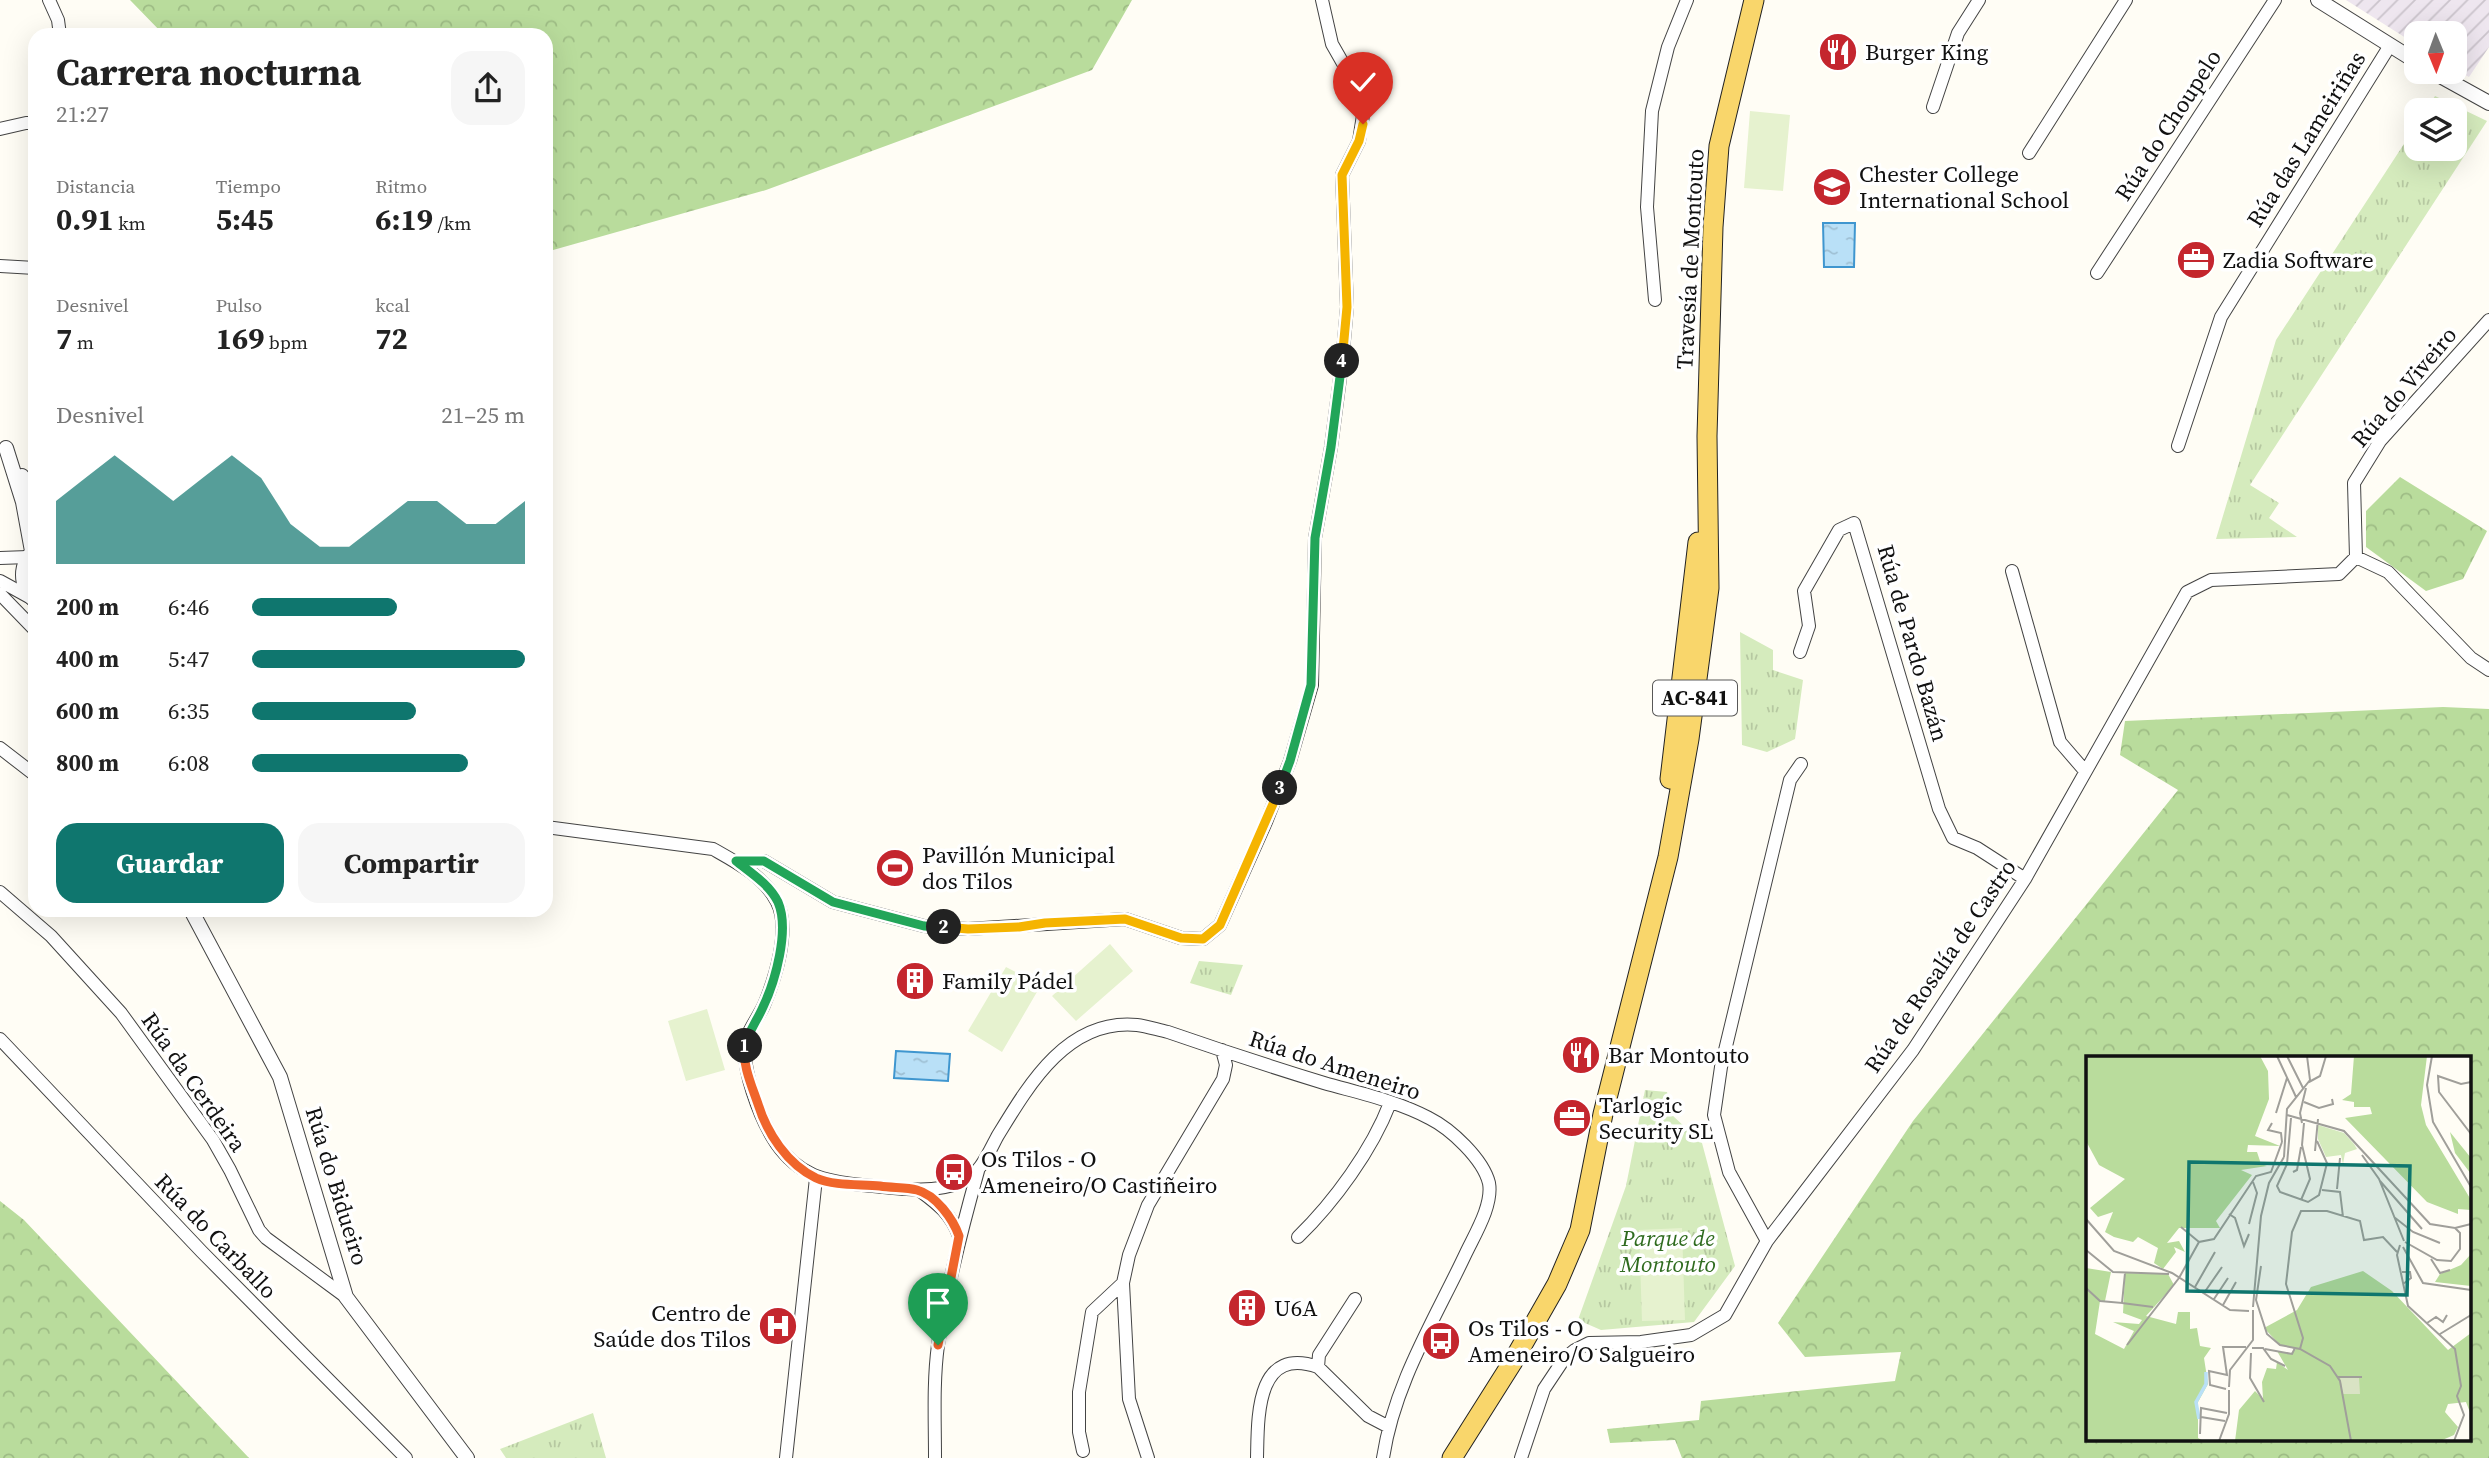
<!DOCTYPE html>
<html lang="es">
<meta charset="utf-8">
<style>
:root{--surface:#fff;--page:#f6f6f6;--text:#222;--muted:#767676;--accent:#0f766e}
body{margin:0;font-family:"Source Serif 4",serif;background:var(--page);color:var(--text);height:100vh;display:flex;flex-direction:column;font-size:26px;white-space:nowrap}
*{box-sizing:border-box;margin:0}
p{font-size:23px;color:var(--muted)}
.icon{flex:none;width:38px;height:38px;fill:none;stroke:currentColor;stroke-width:2;stroke-linecap:round;stroke-linejoin:round}
.map{position:relative;flex:1;overflow:hidden}
.side{position:absolute;left:28px;top:28px;width:525px;height:889px;display:flex;flex-direction:column;background:var(--surface);border-radius:21px;box-shadow:0 7px 28px #0002}
.side>*{flex:none}
.needle{width:46px;rotate:179deg}
.buttons{position:absolute;left:2404px;top:21px;display:grid;gap:14px}
.buttons a{display:grid;place-items:center;width:63px;height:63px;border-radius:14px;background:var(--surface);box-shadow:0 7px 28px #0002;font-size:35px}
.pin{position:absolute;display:grid;place-items:center;width:60px;height:60px;color:#fff;margin:-72px -30px;border-radius:50% 50% 50% 0;rotate:-45deg;box-shadow:0 0 7px #0007}
.pin .icon{rotate:45deg}
.km{position:absolute;width:35px;height:35px;margin:-18px;border-radius:50%;background:#222;color:#fff;font-size:19px;line-height:35px;text-align:center}
.round{display:grid;place-items:center;flex:none;width:74px;height:74px;border-radius:21px;background:var(--page)}
.summary{display:flex;align-items:center;justify-content:space-between;height:119px;padding:0 28px}
h1{font-size:38px;font-weight:700;line-height:52px}
.stats{display:grid;grid-template-columns:repeat(3,1fr);gap:10px;height:119px;padding:7px 28px}
.stats div{display:grid;align-content:center}
.stats b{font-size:30px;font-weight:700}
.stats small{font-size:19px;font-weight:400}
.stats p{font-size:19px}
.chart{height:196px;padding:14px 28px}
.chart p{display:flex;justify-content:space-between}
.chart svg{width:100%;height:126px;margin-top:7px;fill:var(--accent);opacity:.7}
.button{display:flex;gap:14px;margin-top:auto;padding:14px 28px}
.button a{flex:1;height:80px;border-radius:21px;background:var(--accent);color:#fff;font-size:28px;font-weight:700;line-height:80px;text-align:center}
.button a+a{background:var(--page);color:var(--text)}
ul{padding:0 28px;list-style:none;font-size:23px}
li{display:grid;grid-template-columns:112px 84px 1fr;align-items:center;height:52px}
li i{height:18px;border-radius:9px;background:var(--accent)}
.map>svg:first-child{display:block}
.industrial{fill:url(#industrial-furrows)}
.grass{fill:url(#grass-tufts)}
.forest{fill:url(#forest-crowns);fill-rule:evenodd}
.pitch{fill:#e6f2cf}
.water{fill:url(#water-ripples);stroke:#3f96cf;stroke-width:2}
.lines{fill:none;stroke-linecap:round;stroke-linejoin:round}
.minor-casing{stroke:#444;stroke-width:14}
.tertiary-casing{stroke:#444;stroke-width:16}
.primary-casing{stroke:#222;stroke-width:21}
.minor{stroke:#fff;stroke-width:12}
.tertiary{stroke:#fff;stroke-width:14}
.primary{stroke:#f9d66b;stroke-width:19}
.split-1-casing{stroke:#fff;stroke-width:14}
.split-2-casing{stroke:#fff;stroke-width:14}
.split-3-casing{stroke:#fff;stroke-width:14}
.split-4-casing{stroke:#fff;stroke-width:14}
.split-5-casing{stroke:#fff;stroke-width:14}
.split-1{stroke:#f0652b;stroke-width:9}
.split-2{stroke:#22a559;stroke-width:9}
.split-3{stroke:#f5b400;stroke-width:9}
.split-4{stroke:#22a559;stroke-width:9}
.split-5{stroke:#f5b400;stroke-width:9}
.labels{text-anchor:middle;stroke-width:7;stroke-linejoin:round;paint-order:stroke}
.shield{fill:#fff;stroke:#585858;stroke-width:2}
.shield-label{font-size:21px;font-weight:bold;fill:#111}
.poi-label{font-size:23px;fill:#111;stroke:#fff;text-anchor:start}
.street-label{font-size:23px;fill:#111;stroke:#fff}
.park-label{font-size:23px;font-style:italic;fill:#2f6b1f;stroke:#fff}
.inset-river{fill:none;stroke:#b9e0f7;stroke-width:3.5}
.inset-road{fill:none;stroke:#a09f9a;stroke-width:2}
.view{fill:#0f766e;fill-opacity:0.15;stroke:#0f766e;stroke-width:3.5}
.inset-edge{fill:none;stroke:#111;stroke-width:3.5}
</style>
<div class="map">
<svg width="2489" height="1458" viewBox="0 0 2489 1458">
<defs>
<pattern id="industrial-furrows" width="10" height="10" patternUnits="userSpaceOnUse" patternTransform="scale(1.75)"><rect width="10" height="10" fill="#eee6ef"/><path d="M-1 1l2-2M0 10L10 0M9 11l2-2" fill="none" stroke="#cbc4cc"/></pattern>
<pattern id="grass-tufts" width="24" height="20" patternUnits="userSpaceOnUse" patternTransform="scale(1.75)"><rect width="24" height="20" fill="#d5ebbd"/><path d="M3 7l-1-3M5 7V3M7 7l1-3M15 17l-1-3M17 17v-4M19 17l1-3" fill="none" stroke="#b6c8a1"/></pattern>
<pattern id="forest-crowns" width="20" height="18" patternUnits="userSpaceOnUse" patternTransform="scale(1.75)"><rect width="20" height="18" fill="#b9dc9c"/><path d="M2 6a3 3 0 1 1 6 0M12 15a3 3 0 1 1 6 0" fill="none" stroke="#9ebc85"/></pattern>
<pattern id="water-ripples" width="26" height="14" patternUnits="userSpaceOnUse" patternTransform="scale(1.75)"><rect width="26" height="14" fill="#b9e0f7"/><path d="M2 4q2-2 4 0t4 0M15 11q2-2 4 0t4 0" fill="none" stroke="#9ebfd3"/></pattern>
</defs>
<rect width="100%" height="100%" fill="#fffdf5"/>
<path class="industrial" d="M2346,0h143v47l-20,30 -14,-8v-36h-38v12z"/>
<path class="grass" d="M2435,96l52,25 -237,364 29,18 -10,15 28,19 -81,2 60,-199 141,-216v25h38v-39h-29z
M1740,632l33,18v20l30,10 -8,59 -28,13 -25,-7z
M1199,961l44,4 -12,30 -41,-12z
M1645,1090l22,2 5,23 30,28 33,123 -41,56 -93,8 -23,-10 48,-134z
M593,1413l13,45h-100l-6,-9z"/>
<path class="forest" d="M130,0h1002l-40,70 -326,120 -220,62v-217h-382z
M2400,477l87,54 -24,48 -37,12 -60,-44v-36z
M2443,707l46,2v749h-807l-7,-18 -65,3 -3,-14 92,-9 2,-19 194,-20 6,-29 -96,5 -27,-34 135,-202 265,-331 -58,-35 5,-34zM2088,1057h382v382h-382z
M0,1201l24,19 225,238h-249z"/>
<path class="pitch" d="M1750,111l40,4 -7,76 -39,-3z
M1110,944l23,27 -57,50 -24,-25z
M1006,967l35,18 -39,67 -34,-21z
M707,1009l18,61 -39,11 -18,-60z
M1682,1228l3,92 -43,1 -3,-91z"/>
<path class="water" d="M1823,223h32l-1,44h-30z
M896,1051l54,3 -2,27 -54,-3z"/>
<g class="lines">
<g class="minor-casing">
<path id="minor" d="M49,0l9,20 2,15
M1933,107l25,-74 21,-33
M0,129l26,-6h9
M2029,153l97,-153
M0,266l35,2
M2097,273l178,-273
M1655,300l-8,-93 5,-96 16,-64 19,-47
M2178,446l43,-129 168,-270
M2356,557l32,15 83,86 18,12
M0,558l28,-1
M2012,571l48,171 25,29
M0,581l31,17
M0,594l35,36
M1800,652l9,-26 -5,-35 35,-61 15,-7 85,286 14,29 24,10 48,31
M0,748l35,27
M546,827l167,22c23,13 52,28 64,53 14,27 -2,77 -13,103 -5,11 -13,21 -17,32 -9,27 14,83 29,106 23,33 48,38 86,42 33,3 68,10 100,-3 18,-8 26,-28 35,-45 31,-51 70,-119 140,-112 10,1 21,5 31,7 52,18 104,35 156,51 35,10 73,18 105,35 22,11 54,41 60,65 4,22 -14,51 -23,70 -31,66 -72,131 -83,205
M735,861h29l69,41 91,24 44,3 157,-10 56,19 22,1 17,-14 46,-103 24,-61 22,-76 3,-147 16,-91 11,-84 5,-56 -5,-132 17,-34 6,-39 -33,-58 -10,-44
M0,892l51,44 70,77 92,127 17,30 29,60 7,8 80,59
M0,1039l202,213 204,206
M919,1190c19,14 32,24 40,46
M1298,1237c36,-35 74,-87 92,-134
M1767,1241l-38,-69 -15,-57 7,-48 69,-287 11,-16
M1355,1299l-36,56 -1,12 50,49 21,11
M1083,1451l-4,-19v-40l13,-80 31,-29
M786,1458l30,-280
M935,1458c0,-38 -2,-76 3,-113 9,-59 24,-117 40,-174
M1148,1458l-19,-59 -6,-116 6,-28 19,-50 75,-126 3,-14 -4,-15
M1257,1458c1,-39 -2,-113 61,-91
M1521,1458l23,-69 20,-30 11,-9 14,-7 52,-1 50,-7 34,-20 42,-74 146,-191 112,-171 162,-287 24,-12 128,-6 17,-17 -2,-74 26,-42 109,-121"/>
</g>
<g class="tertiary-casing">
<path id="tertiary" d="M2318,0l99,62
M2433,72l56,31
M6,448l17,54 9,49
M22,476l13,23
M35,549c-16,15 -16,37 0,52
M191,910l89,167 66,220 121,161"/>
</g>
<g class="primary-casing">
<path id="primary" d="M1670,779l28,-237
M1452,1458l60,-95 45,-79 23,-54 23,-116 65,-257 21,-118 20,-151 -2,-152 6,-209 6,-81 35,-146"/>
</g>
<use href="#minor" class="minor"/>
<use href="#tertiary" class="tertiary"/>
<use href="#primary" class="primary"/>
</g>
<g class="lines">
<g class="split-1-casing">
<path id="split-1" d="M745,1046c-3,19 7,40 13,58 9,29 29,60 58,74 18,8 44,6 64,8 12,2 26,1 37,4 19,5 36,29 42,46l-21,109"/>
</g>
<g class="split-2-casing">
<path id="split-2" d="M745,1046c3,-14 12,-25 18,-39 12,-25 27,-77 15,-105 -9,-18 -27,-29 -42,-41h28l69,41 91,24 20,1"/>
</g>
<g class="split-3-casing">
<path id="split-3" d="M944,927l24,2 51,-2 26,-4 80,-4 56,19 22,1 17,-14 60,-137"/>
</g>
<g class="split-4-casing">
<path id="split-4" d="M1280,788l10,-27 21,-76 4,-147 16,-91 11,-86"/>
</g>
<g class="split-5-casing">
<path id="split-5" d="M1342,361l5,-54 -5,-132 17,-34 4,-17"/>
</g>
<use href="#split-1" class="split-1"/>
<use href="#split-2" class="split-2"/>
<use href="#split-3" class="split-3"/>
<use href="#split-4" class="split-4"/>
<use href="#split-5" class="split-5"/>
</g>
<defs>
<g id="restaurant-disc" transform="scale(2.0125)"><circle r="9.5" fill="#c4262e" stroke="#fff"/><path d="M-5-6h1v4h1v-4h1v4h1v-4h1v5L-1.5 .5V6h-2V.5L-5-1ZM5-6V6H3V1.5H1.5Q1.5-4 5-6Z" fill="#fff"/></g>
<g id="school-disc" transform="scale(2.0125)"><circle r="9.5" fill="#c4262e" stroke="#fff"/><path d="M0-5L7-2L0 1L-7-2ZM-4 1L0 2.5L4 1V4Q0 6-4 4Z" fill="#fff"/></g>
<g id="office-disc" transform="scale(2.0125)"><circle r="9.5" fill="#c4262e" stroke="#fff"/><path d="M-6-3h4V-5.5h4V-3h4V5H-6ZM-1-4.5V-3h2v-1.5ZM-6 0V1H6V0Z" fill="#fff"/></g>
<g id="stadium-disc" transform="scale(2.0125)"><circle r="9.5" fill="#c4262e" stroke="#fff"/><path d="M0-5a6.5 5 0 1 0 0 10a6.5 5 0 1 0 0-10ZM-3.5-1.8h7v3.6h-7Z" fill="#fff"/></g>
<g id="building-disc" transform="scale(2.0125)"><circle r="9.5" fill="#c4262e" stroke="#fff"/><path d="M-4-6H4V6H1V3H-1V6H-4ZM-2.5-4.3h1.7v1.8h-1.7ZM.8-4.3h1.7v1.8H.8ZM-2.5-1h1.7V.8h-1.7ZM.8-1h1.7V.8H.8Z" fill="#fff"/></g>
<g id="bus-disc" transform="scale(2.0125)"><circle r="9.5" fill="#c4262e" stroke="#fff"/><path d="M-5-6H5V4H4V6H2V4H-2V6H-4V4H-5ZM-3.5-4V0h7V-4ZM-3.5 1.2v1.5H-2V1.2ZM2 1.2v1.5H3.5V1.2Z" fill="#fff"/></g>
<g id="hospital-disc" transform="scale(2.0125)"><circle r="9.5" fill="#c4262e" stroke="#fff"/><path d="M-5-5h3v3.5h4V-5h3V5h-3V1.5h-4V5h-3Z" fill="#fff"/></g>
</defs>
<g fill-rule="evenodd">
<use href="#restaurant-disc" x="1838" y="52"/>
<use href="#school-disc" x="1832" y="187"/>
<use href="#office-disc" x="2196" y="260"/>
<use href="#stadium-disc" x="895" y="868"/>
<use href="#building-disc" x="915" y="981"/>
<use href="#restaurant-disc" x="1581" y="1055"/>
<use href="#office-disc" x="1572" y="1118"/>
<use href="#bus-disc" x="954" y="1172"/>
<use href="#building-disc" x="1247" y="1308"/>
<use href="#hospital-disc" x="778" y="1326"/>
<use href="#bus-disc" x="1441" y="1341"/>
</g>
<g class="labels">
<rect class="shield" x="1653" y="680.5" width="84" height="35" rx="5"/>
<g class="shield-label">
<text x="1695" y="705">AC-841</text>
</g>
<g class="poi-label">
<text x="1865" y="60">Burger King</text>
<text x="1859" y="182">Chester College<tspan x="1859" dy="26">International School</tspan></text>
<text x="2223" y="268">Zadia Software</text>
<text x="922" y="863">Pavillón Municipal<tspan x="922" dy="26">dos Tilos</tspan></text>
<text x="942" y="989">Family Pádel</text>
<text x="1608" y="1063">Bar Montouto</text>
<text x="1599" y="1113">Tarlogic<tspan x="1599" dy="26">Security SL</tspan></text>
<text x="981" y="1167">Os Tilos - O<tspan x="981" dy="26">Ameneiro/O Castiñeiro</tspan></text>
<text x="1274" y="1316">U6A</text>
<text x="751" y="1321" text-anchor="end">Centro de<tspan x="751" dy="26">Saúde dos Tilos</tspan></text>
<text x="1468" y="1336">Os Tilos - O<tspan x="1468" dy="26">Ameneiro/O Salgueiro</tspan></text>
</g>
<g class="street-label">
<text transform="translate(2168 125) rotate(-57)" y="8">Rúa do Choupelo</text>
<text transform="translate(2306 139) rotate(-58)" y="8">Rúa das Lameiriñas</text>
<text transform="translate(1690 259) rotate(-87)" y="8">Travesía de Montouto</text>
<text transform="translate(2404 387) rotate(-50)" y="8">Rúa do Viveiro</text>
<text transform="translate(1913 643) rotate(74)" y="8">Rúa de Pardo Bazán</text>
<text transform="translate(1940 966) rotate(-56)" y="8">Rúa de Rosalía de Castro</text>
<text transform="translate(1335 1065) rotate(18)" y="8">Rúa do Ameneiro</text>
<text transform="translate(194 1082) rotate(55)" y="8">Rúa da Cerdeira</text>
<text transform="translate(337 1186) rotate(73)" y="8">Rúa do Bidueiro</text>
<text transform="translate(216 1236) rotate(46)" y="8">Rúa do Carballo</text>
</g>
<g class="park-label">
<text x="1668" y="1246">Parque de<tspan x="1668" dy="26">Montouto</tspan></text>
</g>
</g>
<g transform="translate(2086 1056)">
<rect width="385" height="385" fill="#fffdf5"/>
<path d="M232,69l26,8 10,11 3,5 -12,4 -2,11 -2,-9 -15,2 -8,-18z" fill="#d5ebbd"/>
<path d="M0,0h174l8,15 1,28 -14,37 25,10 -32,-1 -1,7h10l4,12 6,2 -26,4 11,5 -36,46 4,7h-41l-12,15 12,-2 6,11 -11,-5 2,5 -13,17 -9,-6 4,-15 -20,-11 -5,5 -19,-5 -9,-5 8,-20 -15,5 -8,-9 35,-29 -26,-14 -13,-24zM268,0h73l-6,49 5,20 45,75v10l-13,-1v5l-31,-12 -82,-84 27,-4 -2,-7h-16v-5l-12,-2 9,-6zM364,76l21,26v16l-16,-21zM385,198v32l-36,-4 5,-8 21,-9zM0,212l25,4 -6,29h-5l-5,33 29,15 10,-18 -21,-9 26,2 3,-4 -19,-7 2,-40 43,1 6,11 -28,31 30,8 2,-12h12v17l7,-1 3,18 11,2 -7,10 4,26 -10,18v36l6,3h-118zM277,215l29,20 56,59 23,-17v82l-5,-13 -18,2 -3,8 13,15 -4,8 -14,6h-205l4,-31 16,-19 8,8 -1,-17 5,-14 9,1 1,-7 11,8 -11,-19 13,3 6,-5 -16,-4 -16,-17 33,-18 14,-23z" fill="#b9dc9c"/>
<path d="M254,321l19,1 1,16h-17z" fill="#d9e3c4"/>
<path class="inset-river" d="M113,363l-3,-17 10,-18v-12"/>
<path class="inset-road" d="M191,0l19,41M201,0l16,32M346,0l-5,29 6,37 38,65M223,26l11,-6 6,-20M385,26l-10,2 -23,-8 1,16 32,42M218,46l15,6 14,-4 -1,-5M190,57l11,-35M201,59l57,16 86,93 25,4 16,-4M205,62l-4,46 -10,22 3,6 28,10 11,-7 8,-32 -10,-22M186,67l-4,7 13,3 1,9M216,67l-2,-10 6,-25M229,95l3,-32M276,99l17,24 25,62M198,101l3,-48 23,-29 -3,-24M207,116l4,-2 4,-23M294,125l42,48M251,133l3,-31M236,134l18,2 3,25M215,144l9,-21 -8,-34 2,-22M143,158l6,4 9,28 5,-12M308,161l19,15 27,11M0,163l28,32 58,22 58,37 19,1M163,168l8,-31 -4,-11M95,171l18,15M319,186l32,18 14,1 9,-12v-16l-5,-5M314,189l-3,10 11,51 47,43 6,37 -4,10 7,19 -10,26M317,191l20,36 48,7M0,194l27,22 56,2M345,203l9,14 10,-3M175,210l-5,34 11,34 13,11 20,4 30,17 10,15 11,60M316,216h8l1,6 -8,6M109,231l20,-35M0,232l14,13 22,2 3,-30M118,237l18,-26M128,243l14,-21M36,247l31,4M137,249l13,-23M167,251l8,-91 8,-33 15,-26M341,267l9,-6 7,5 4,-7M354,278l31,-19M41,289l52,-67 20,-36 15,-3 42,-63 15,-4 11,-30M166,292h11l8,11 14,7M179,293l27,5 3,-6M214,293l3,-11 -17,-54 6,-52 9,-21h26l33,10 4,19 19,-3 14,15M165,297l-1,25 14,24M252,321h24M143,331l1,-17 23,-30v-30M140,333l-16,-4 -1,-14 18,4 -4,-28h23M115,361l24,4M114,378l1,-26 26,5M133,385l10,-27v-24"/>
<path class="view" d="M103,106l221,4 -3,129 -220,-4z"/>
<rect width="385" height="385" class="inset-edge"/>
</g>
</svg>
<div class="buttons">
<a><svg class="needle" viewBox="-14 -14 28 28"><path d="M0-13l5 13h-10z" fill="#e53935"/><path d="M0 13l5-13h-10z" fill="#767676"/></svg></a>
<a><svg class="icon" aria-label="layers" viewBox="0 0 24 24"><path d="M12 4l9 5-9 5-9-5zM3 14l9 5 9-5"/></svg></a>
</div>
<div class="pin" style="left:938px;top:1345px;background:#1e9e55"><svg class="icon" aria-label="arrive" viewBox="0 0 24 24"><path d="M6 21V4h12l-3 4 3 4H6"/></svg></div>
<div class="pin" style="left:1363px;top:124px;background:#d93025"><svg class="icon" aria-label="check" viewBox="0 0 24 24"><path d="M5 12l5 5 9-10"/></svg></div>
<b class="km" style="left:745px;top:1046px">1</b>
<b class="km" style="left:944px;top:927px">2</b>
<b class="km" style="left:1280px;top:788px">3</b>
<b class="km" style="left:1342px;top:361px">4</b>
<section class="side">
<div class="summary"><div><h1>Carrera nocturna</h1><p>21:27</p></div><a class="round"><svg class="icon" aria-label="share" viewBox="0 0 24 24"><path d="M12 15V3M7 8l5-5 5 5M5 13v7h14v-7"/></svg></a></div>
<div class="stats">
<div><p>Distancia</p><b>0.91<small> km</small></b></div>
<div><p>Tiempo</p><b>5:45</b></div>
<div><p>Ritmo</p><b>6:19<small> /km</small></b></div>
</div>
<div class="stats">
<div><p>Desnivel</p><b>7<small> m</small></b></div>
<div><p>Pulso</p><b>169<small> bpm</small></b></div>
<div><p>kcal</p><b>72</b></div>
</div>
<div class="chart"><p><span>Desnivel</span>21–25 m</p>
<svg viewBox="0 0 160 44" preserveAspectRatio="none"><path d="M0 44V22L10 14L20 6L30 14L40 22L50 14L60 6L70 14L80 30L90 38L100 38L110 30L120 22L130 22L140 30L150 30L160 22V44z"/></svg>
</div>
<ul>
<li><b>200 m</b>6:46<i style="width:53%"></i></li>
<li><b>400 m</b>5:47<i style="width:100%"></i></li>
<li><b>600 m</b>6:35<i style="width:60%"></i></li>
<li><b>800 m</b>6:08<i style="width:79%"></i></li>
</ul>
<div class="button"><a>Guardar</a><a>Compartir</a></div>
</section>
</div>
